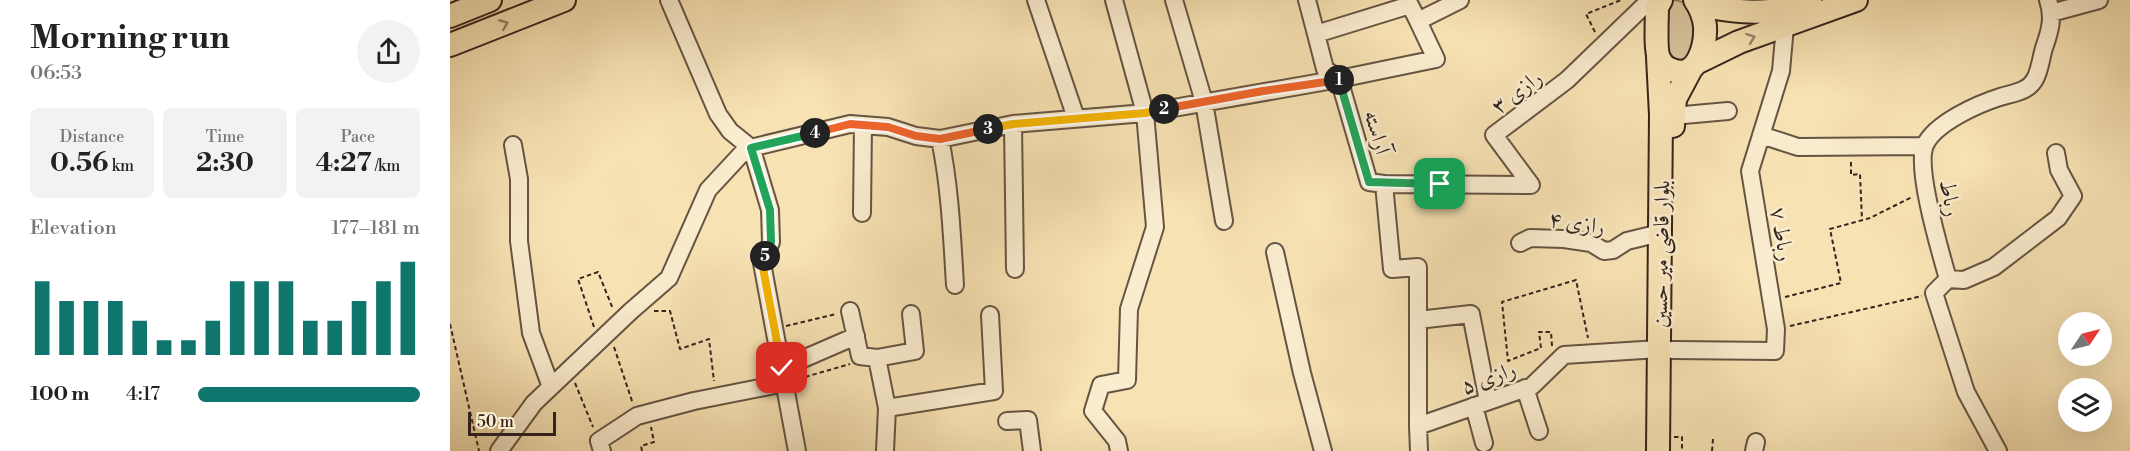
<!DOCTYPE html>
<meta charset="utf-8">
<style>
:root{--surface:#fff;--page:#f2f2f2;--text:#222;--muted:#767676;--accent:#0f766e}
body{margin:0;font-family:"Libre Bodoni",Amiri,serif;background:var(--page);color:var(--text);height:100vh;display:flex;flex-direction:column;font-size:22px;white-space:nowrap}
*{box-sizing:border-box;margin:0}
p{font-size:20px;color:var(--muted)}
.icon{flex:none;width:33px;height:33px;fill:none;stroke:currentColor;stroke-width:2;stroke-linecap:round;stroke-linejoin:round}
.map{position:relative;flex:1;overflow:hidden}
.sheet{display:flex;flex-direction:column;background:var(--surface);width:450px}
.sheet>*{flex:none}
.needle{width:39px;rotate:55deg}
.buttons{position:absolute;left:1608px;top:312px;display:grid;gap:12px}
.buttons a{display:grid;place-items:center;width:54px;height:54px;border-radius:50%;background:var(--surface);box-shadow:0 6px 24px #0002;font-size:30px}
.scale{position:absolute;left:18px;bottom:15px;width:88px;box-sizing:border-box;padding-left:6px;border:3px solid #35241e;border-top:0;font-size:16px;line-height:21px;white-space:nowrap;color:#35241e;-webkit-text-stroke:4px #faecce;paint-order:stroke}
.pin{position:absolute;display:grid;place-items:center;width:51px;height:51px;color:#fff;margin:-26px;border-radius:12px;box-shadow:0 3px 9px #0006}
.km{position:absolute;width:30px;height:30px;margin:-15px;border-radius:50%;background:#222;color:#fff;font-size:16px;line-height:30px;text-align:center}
.round{display:grid;place-items:center;flex:none;width:63px;height:63px;border-radius:32px;background:var(--page)}
.overview{display:flex;align-items:center;justify-content:space-between;height:102px;padding:0 30px}
h1{font-size:33px;font-weight:700;line-height:45px}
.metrics{display:grid;grid-template-columns:repeat(3,1fr);gap:9px;height:102px;padding:6px 30px}
.metrics div{display:grid;align-content:center;border-radius:9px;background:var(--page);text-align:center}
.metrics b{font-size:26px;font-weight:700}
.metrics small{font-size:16px;font-weight:400}
.metrics p{font-size:16px}
.chart{height:168px;padding:12px 30px}
.chart p{display:flex;justify-content:space-between}
.chart svg{width:100%;height:108px;margin-top:6px;stroke:var(--accent);stroke-width:6}
ul{padding:0 30px;list-style:none;font-size:20px}
li{display:grid;grid-template-columns:96px 72px 1fr;align-items:center;height:45px}
li i{height:15px;border-radius:8px;background:var(--accent)}
main{display:flex;flex:1;min-height:0}
.map>svg:first-child{display:block}
.green{fill:#d6c29a;stroke:#86735c;stroke-width:1.5}
.lines{fill:none;stroke-linecap:round;stroke-linejoin:round}
.minor-casing{stroke:#665443;stroke-width:20}
.major-casing{stroke:#35241e;stroke-width:26}
.path{stroke:#35241e;stroke-width:2;stroke-dasharray:4.5 3;stroke-linecap:butt}
.minor{stroke:#faecce;stroke-width:16}
.major{stroke:#f7e2b3;stroke-width:22}
.oneway{stroke:#968368}
.split-1-casing{stroke:#fff;stroke-width:12}
.split-2-casing{stroke:#fff;stroke-width:12}
.split-3-casing{stroke:#fff;stroke-width:12}
.split-4-casing{stroke:#fff;stroke-width:12}
.split-5-casing{stroke:#fff;stroke-width:12}
.split-6-casing{stroke:#fff;stroke-width:12}
.split-1{stroke:#22a559;stroke-width:8}
.split-2{stroke:#f0652b;stroke-width:8}
.split-3{stroke:#f5b400;stroke-width:8}
.split-4{stroke:#f0652b;stroke-width:8}
.split-5{stroke:#22a559;stroke-width:8}
.split-6{stroke:#f5b400;stroke-width:8}
.labels{text-anchor:middle;stroke-width:5;stroke-linejoin:round;paint-order:stroke}
.street-label{font-size:22px;fill:#35241e;stroke:#faecce}
</style>
<main>
<section class="sheet">
<div class="overview"><div><h1>Morning run</h1><p>06:53</p></div><a class="round"><svg class="icon" aria-label="share" viewBox="0 0 24 24"><path d="M12 15V3M7 8l5-5 5 5M5 13v7h14v-7"/></svg></a></div>
<div class="metrics">
<div><p>Distance</p><b>0.56<small> km</small></b></div>
<div><p>Time</p><b>2:30</b></div>
<div><p>Pace</p><b>4:27<small> /km</small></b></div>
</div>
<div class="chart"><p><span>Elevation</span>177–181 m</p>
<svg viewBox="0 0 160 44" preserveAspectRatio="none"><path d="M5 44V14M15 44V22M25 44V22M35 44V22M45 44V30M55 44V38M65 44V38M75 44V30M85 44V14M95 44V14M105 44V14M115 44V30M125 44V30M135 44V22M145 44V14M155 44V6"/></svg>
</div>
<ul>
<li><b>100 m</b>4:17<i style="width:100%"></i></li>
</ul>
</section>
<div class="map">
<svg width="1680" height="451" viewBox="0 0 1680 451">
<rect width="100%" height="100%" fill="#f7e2b3"/>
<filter id="stains"><feTurbulence type="fractalNoise" baseFrequency=".00333" numOctaves="4"/><feColorMatrix values="0 0 0 0 .2 0 0 0 0 .09 0 0 0 0 .02 0 0 0 .5 -.17"/></filter>
<radialGradient id="worn" r=".72"><stop offset=".6" stop-color="#630" stop-opacity="0"/><stop offset="1" stop-color="#630" stop-opacity=".3"/></radialGradient>
<path class="green" d="M1221,0c15,0 29,10 30,26 1,7 -7,26 -9,33l-19,3 -4,-8 -3,-45z"/>
<g class="lines">
<g class="minor-casing">
<path id="minor" d="M219,0l49,114 12,17 21,17 2,5 17,57 1,32 -9,21 35,188
M586,0l40,118
M664,0l31,113 10,114 -26,82 -2,71 -26,5 -8,26 24,30 2,10
M724,0l30,102 20,119
M857,0l9,34
M1601,13l48,-13
M1223,116l55,-5
M563,124l2,145
M1311,135l37,12 126,-1
M490,139c10,48 12,97 15,146
M63,145l6,34v62l12,92 20,54
M934,184l-15,-2 -30,-103 -14,-10 -9,-35 94,-29 8,16
M412,213l1,-88
M1070,243l10,-5 34,1 27,4 13,8 9,-1 14,-9 33,-8
M825,252l27,121 21,78
M1498,279l16,1 30,-13 64,-49 15,-22 -14,-26 -3,-17
M400,311l10,45 17,2 10,50 -2,43
M968,320l53,-6 17,87
M1222,350l103,1 1,-22 -26,-158 31,-100 4,-45
M427,358l38,-7 -4,-37
M332,368l74,-32
M1075,388l14,43
M1024,406l10,37
M437,408l107,-17 -4,-76
M557,421l21,-1 4,31
M968,426v-159l-26,2 -8,-85 147,1 -37,-50 73,-55 83,-80
M49,451l35,-48 97,-92 38,-33 39,-88 38,-41 104,-25 38,3 28,9 24,3 73,-15 132,-11 194,-34 97,-20 -18,-38 42,-21
M152,451l-3,-10 38,-25 57,-15 91,-18
M969,451l-1,-25 114,-40 32,-31 95,-6
M1304,451l2,-9
M1548,451l-32,-59 -32,-99 14,-14c-7,-25 -33,-111 -23,-134 10,-22 53,-41 75,-48 13,-4 28,-5 35,-18 5,-9 6,-21 9,-31 6,-17 10,-30 4,-48"/>
</g>
<g class="major-casing">
<path id="major" d="M1211,0l-4,7c0,11 -2,43 2,51 3,7 7,10 13,12 26,10 34,-25 33,-44 -1,-8 -5,-19 -10,-26
M1248,5c43,8 71,11 112,-3
M0,16l40,-16
M0,45l114,-45
M1208,57l3,58 -3,336
M1248,62l41,-20 117,-42
M1223,126l2,-27 16,-30"/>
</g>
<path class="path" d="M1145,32l-9,-18 35,-14
M1401,162v13l9,-1 2,46
M1335,297l56,-14 -11,-54 40,-11 42,-21
M204,311h16l10,38 29,-10 5,42
M0,324l29,127
M336,326l50,-12
M1340,326l132,-30
M144,327l-16,-48 20,-7 15,37
M1102,346l-1,-14h-12l2,16 -33,13 -6,-59 74,-22 12,58
M164,347l19,57
M348,379l52,-15
M125,383l18,44
M1224,437h8v14
M192,451l-1,-5 13,-4 -3,-15
M1262,451l1,-12"/>
<use href="#minor" class="minor"/>
<use href="#major" class="major"/>
</g>
<defs><path id="oneway-chevron" d="M-2-3.5L2.5 0L-2 3.5" fill="none" stroke-width="1.6" stroke-linecap="round" stroke-linejoin="round" transform="scale(1.5)"/></defs>
<g class="oneway">
<use href="#oneway-chevron" transform="translate(54 24) rotate(-22)"/>
<use href="#oneway-chevron" transform="translate(1301 38) rotate(-20)"/>
</g>
<g class="lines">
<g class="split-1-casing">
<path id="split-1" d="M889,80l30,102 71,2"/>
</g>
<g class="split-2-casing">
<path id="split-2" d="M714,109l99,-18 76,-11"/>
</g>
<g class="split-3-casing">
<path id="split-3" d="M538,129l25,-5 132,-11 19,-4"/>
</g>
<g class="split-4-casing">
<path id="split-4" d="M365,133l35,-9 38,3 28,9 24,3 48,-10"/>
</g>
<g class="split-5-casing">
<path id="split-5" d="M315,256l6,-14 -1,-32 -19,-62 64,-15"/>
</g>
<g class="split-6-casing">
<path id="split-6" d="M315,256l-3,7 20,105"/>
</g>
<use href="#split-1" class="split-1"/>
<use href="#split-2" class="split-2"/>
<use href="#split-3" class="split-3"/>
<use href="#split-4" class="split-4"/>
<use href="#split-5" class="split-5"/>
<use href="#split-6" class="split-6"/>
</g>
<g class="labels">
<g class="street-label">
<text transform="translate(1066 91) rotate(-37)" y="8">رازی ۳</text>
<text transform="translate(928 132) rotate(74)" y="8">آراسته</text>
<text transform="translate(1501 198) rotate(80)" y="8">رباط</text>
<text transform="translate(1127 222) rotate(9)" y="8">رازی ۴</text>
<text transform="translate(1333 234) rotate(81)" y="8">رباط ۷</text>
<text transform="translate(1210 254) rotate(-89)" y="8">بلوار قاضی میر حسین</text>
<text transform="translate(1038 377) rotate(-20)" y="8">رازی ۵</text>
</g>
</g>
<rect width="100%" height="100%" filter="url(#stains)"/>
<rect width="100%" height="100%" fill="url(#worn)"/>
</svg>
<div class="buttons">
<a><svg class="needle" viewBox="-14 -14 28 28"><path d="M0-13l5 13h-10z" fill="#e53935"/><path d="M0 13l5-13h-10z" fill="#767676"/></svg></a>
<a><svg class="icon" aria-label="layers" viewBox="0 0 24 24"><path d="M12 4l9 5-9 5-9-5zM3 14l9 5 9-5"/></svg></a>
</div>
<div class="scale">50 m</div>
<div class="pin" style="left:990px;top:184px;background:#1e9e55"><svg class="icon" aria-label="arrive" viewBox="0 0 24 24"><path d="M6 21V4h12l-3 4 3 4H6"/></svg></div>
<div class="pin" style="left:332px;top:368px;background:#d93025"><svg class="icon" aria-label="check" viewBox="0 0 24 24"><path d="M5 12l5 5 9-10"/></svg></div>
<b class="km" style="left:889px;top:80px">1</b>
<b class="km" style="left:714px;top:109px">2</b>
<b class="km" style="left:538px;top:129px">3</b>
<b class="km" style="left:365px;top:133px">4</b>
<b class="km" style="left:315px;top:256px">5</b>
</div>
</main>
